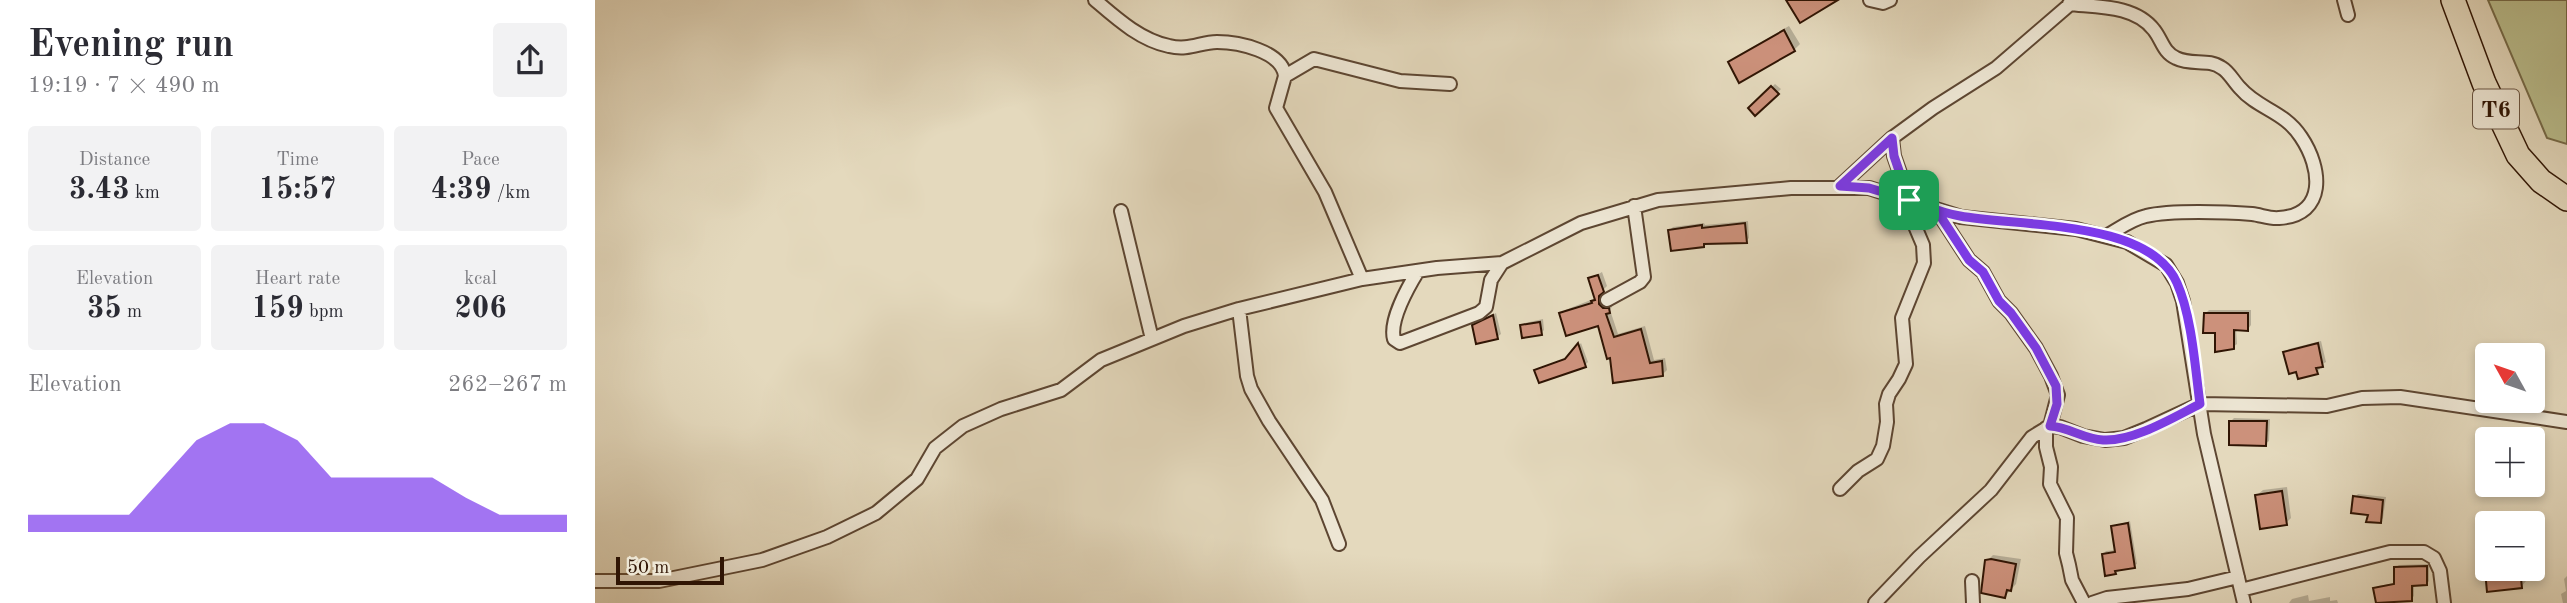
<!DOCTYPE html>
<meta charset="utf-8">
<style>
:root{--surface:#fff;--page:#f2f2f3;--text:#2b2b33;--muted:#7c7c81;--accent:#7c3aed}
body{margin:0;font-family:"Old Standard TT",serif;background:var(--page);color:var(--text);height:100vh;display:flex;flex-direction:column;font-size:26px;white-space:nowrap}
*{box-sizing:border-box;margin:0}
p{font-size:23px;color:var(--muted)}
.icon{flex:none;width:38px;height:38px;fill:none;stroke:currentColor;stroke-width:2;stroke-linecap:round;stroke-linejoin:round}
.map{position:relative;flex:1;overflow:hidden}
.details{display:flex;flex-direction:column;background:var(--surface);width:595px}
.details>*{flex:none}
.needle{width:46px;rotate:310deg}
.tools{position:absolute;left:1880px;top:343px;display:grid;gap:14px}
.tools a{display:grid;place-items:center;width:70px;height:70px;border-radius:7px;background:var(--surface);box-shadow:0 4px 10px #0003;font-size:35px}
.scale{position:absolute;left:21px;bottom:18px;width:108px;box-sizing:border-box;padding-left:7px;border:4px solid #301504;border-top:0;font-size:19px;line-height:24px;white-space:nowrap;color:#301504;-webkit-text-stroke:5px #ede6d4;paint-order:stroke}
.pin{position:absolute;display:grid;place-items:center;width:60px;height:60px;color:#fff;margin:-30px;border-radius:14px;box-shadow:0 4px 10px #0006}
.round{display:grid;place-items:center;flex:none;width:74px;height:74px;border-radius:7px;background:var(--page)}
.summary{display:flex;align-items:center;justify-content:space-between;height:119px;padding:0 28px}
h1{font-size:38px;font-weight:800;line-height:52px}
.metrics{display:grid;grid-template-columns:repeat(3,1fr);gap:10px;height:119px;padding:7px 28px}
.metrics div{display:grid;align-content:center;border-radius:7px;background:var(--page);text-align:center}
.metrics b{font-size:30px;font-weight:800}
.metrics small{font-size:19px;font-weight:400}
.metrics p{font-size:19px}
.chart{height:196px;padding:14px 28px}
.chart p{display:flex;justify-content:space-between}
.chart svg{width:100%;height:126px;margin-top:7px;fill:var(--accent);opacity:.7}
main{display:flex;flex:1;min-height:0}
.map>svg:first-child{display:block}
.green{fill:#babe8d;stroke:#756a48;stroke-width:2}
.shadow{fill:#0003}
.building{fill:#cc917b;stroke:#301504;stroke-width:2}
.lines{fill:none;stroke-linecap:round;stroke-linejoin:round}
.street-casing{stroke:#5d4632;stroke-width:16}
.highway-casing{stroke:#301504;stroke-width:26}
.street{stroke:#ede6d4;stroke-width:12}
.highway{stroke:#e4d9bd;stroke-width:23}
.route-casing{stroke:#fff;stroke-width:14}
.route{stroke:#7c3aed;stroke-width:9}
.labels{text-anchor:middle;stroke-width:6;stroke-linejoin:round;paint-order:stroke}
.shield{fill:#ede6d4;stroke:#695442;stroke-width:2}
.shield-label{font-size:23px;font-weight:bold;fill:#301504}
</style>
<main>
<section class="details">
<div class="summary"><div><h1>Evening run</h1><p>19:19 · 7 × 490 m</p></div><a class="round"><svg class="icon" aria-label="share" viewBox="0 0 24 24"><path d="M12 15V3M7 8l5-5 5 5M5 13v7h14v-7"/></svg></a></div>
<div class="metrics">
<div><p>Distance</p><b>3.43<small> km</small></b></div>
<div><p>Time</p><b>15:57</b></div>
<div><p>Pace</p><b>4:39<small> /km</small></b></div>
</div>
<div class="metrics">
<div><p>Elevation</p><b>35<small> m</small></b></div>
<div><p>Heart rate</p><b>159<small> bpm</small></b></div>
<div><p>kcal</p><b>206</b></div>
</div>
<div class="chart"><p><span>Elevation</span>262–267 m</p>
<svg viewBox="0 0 160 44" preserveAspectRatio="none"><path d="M0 44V38L10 38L20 38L30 38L40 25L50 12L60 6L70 6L80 12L90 25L100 25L110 25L120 25L130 32L140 38L150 38L160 38V44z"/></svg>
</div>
</section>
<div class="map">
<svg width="1972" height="603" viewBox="0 0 1972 603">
<rect width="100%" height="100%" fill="#e4d9bd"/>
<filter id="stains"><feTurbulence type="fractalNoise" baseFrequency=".00286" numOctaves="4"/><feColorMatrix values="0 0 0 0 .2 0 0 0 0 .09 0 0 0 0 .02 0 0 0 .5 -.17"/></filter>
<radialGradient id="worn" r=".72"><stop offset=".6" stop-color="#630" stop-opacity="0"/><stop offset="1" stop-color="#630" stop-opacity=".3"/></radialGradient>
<path class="green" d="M1893,0h79v144l-20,-6z"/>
<path class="shadow" d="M1194,26l11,18 -6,6 -64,12 5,-5z
M1180,84l6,5 -25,24 -6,-5z
M1153,221l1,17 -3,3 -40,1 -3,3 -33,-15 3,-3 31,-4 1,2z
M1007,272l5,14 -4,4 -1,9 5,5 6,1 -3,5 8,24 27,-8 9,34 11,-2 2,12 -4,4 -52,-18 -12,-32 -38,-10 4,-4 31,-12 -6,-19z
M1614,310h42v15l-3,4h-12l1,15 -4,3 -16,-16 -12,-17z
M901,313l5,21 -4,3 -23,-11z
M948,319l1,11 -3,3 -19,-7 3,-3z
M1726,341l5,21 -7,4 1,3 -3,3 -32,-19 4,-4z
M986,343l7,19 -3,3 -49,5 33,-13z
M1639,418l36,1 -1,22 -4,3 -34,-23z
M1692,487l4,31 -5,5 -29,-28 6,-5z
M1763,494l28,3 -3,21 -3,4 -25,-25z
M1535,521l7,43 -22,9 -12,-19 3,-3 11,-1 -5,-23z
M1398,555l28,4 -5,25 -11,12 -18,-35z
M1834,564v17l-2,3h-13v12l-3,3 -36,-11 3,-2 18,-3v-16l3,-2z
M1893,569h37l1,12 -5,6 -32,3z
M1972,576v27h-4l-2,-9 5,-3 -2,-12z
M1713,595l1,6 21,-4v4l7,-1 1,3h-49l3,-4z"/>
<path class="building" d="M1191,0h52l-38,23z
M1189,30l11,21 -56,32 -11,-21z
M1176,86l8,8 -24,22 -7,-8z
M1150,223l2,20 -43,1v3l-33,4 -3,-21 34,-5v3z
M1003,275l6,17 -5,4v8l4,4h6l1,5 -4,1 8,23 27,-8 9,34 12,-2 1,15 -50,7 -3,-25 -3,1 -9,-33 -32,10 -7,-23 33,-10 -1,-2 4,-1 -7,-22z
M1609,313h44v18l-14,-1v19l-19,3v-19h-12z
M898,315l5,24 -22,5 -4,-19z
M945,322l2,13 -20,3 -2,-13z
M983,343l8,24 -47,16 -5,-13 31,-11z
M1723,343l5,24 -7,1 2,6 -20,5 -2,-7 -7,2 -6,-22z
M1634,421h38l-1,25 -37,-1z
M1687,491l5,34 -27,4 -5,-34z
M1758,496l30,4 -2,23 -15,-1 2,-7 -17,-2z
M1533,523l7,45 -20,3 1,3 -11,2 -3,-22 13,-2 -4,-26z
M1396,559l25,5 -5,27 -4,-1 -2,8 -24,-5 4,-33z
M1832,566v19l-15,1v15l-36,2 -3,-15 21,-4v-17z
M1892,569h33l2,19 -35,4 -2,-22z"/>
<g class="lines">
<g class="street-casing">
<path id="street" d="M500,0c21,18 45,40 74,46 20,5 31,-4 48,-4 21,0 65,9 68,34l-9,32 49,84 37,87
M1275,0l13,3 7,-3
M1749,0l4,15
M1474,4c28,3 66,1 85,26 8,10 9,22 22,28 16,8 32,0 46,10 7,4 12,14 18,20 18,21 44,23 61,49 21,31 26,78 -22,81 -9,1 -18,-3 -27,-4 -25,-2 -82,-4 -106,2 -14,3 -26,12 -38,19
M690,76l29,-17 86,22 50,3
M1245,186l52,-48 41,-30 63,-40 79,-68
M526,211l31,128
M1342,211l32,49 14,12 16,29 12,12 25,35 15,28 7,19 -8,31
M823,271c-10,16 -29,50 -24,68l6,4 79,-30 7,-6 5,-27 11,-17
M1012,300l33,-18 4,-5 -10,-71
M644,309l8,67 4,13 18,32 53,79 17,44
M1451,428v19l5,20 -1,17 17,34 -1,35 3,12 3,15 12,23
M1245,489l18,-18 19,-12 6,-13 4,-24 -1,-18 3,-10 10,-15 7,-15 -4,-46 22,-55 -1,-18 -11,-26 -3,-20 -15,-43 -2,-18
M0,581h64l103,-21 65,-23 49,-24 41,-34 18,-31 28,-22 38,-17 60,-19 40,-30 83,-34 55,-17 123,-30 75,-11 65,-5 79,-40 77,-23 133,-12h78l92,29 115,12 51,13 39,23 11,18 6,18 21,133 40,169
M1377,581l1,22
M1646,590l149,-38h34l10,6 6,13 4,32
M1280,603l44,-46 72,-67 41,-53 18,-11 10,1 23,9 22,4 19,-2 22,-9 54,-25 127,2 35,-8 38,-1 167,25
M1497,603l15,-5 81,-9 50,-12"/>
</g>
<g class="highway-casing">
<path id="highway" d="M1858,0l31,83 34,72 23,26 26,18"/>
</g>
<use href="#street" class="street"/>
<use href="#highway" class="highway"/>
</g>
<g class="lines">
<g class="route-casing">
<path id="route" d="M1314,200l-40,-12 -29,-2 52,-48 2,18 15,44c17,6 33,13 51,16 58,11 189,3 217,67 15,34 18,84 23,121 -26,13 -67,38 -97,36 -19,-1 -35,-13 -53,-14l7,-22 -1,-18 -20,-38 -25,-35 -12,-12 -16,-29 -14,-12 -32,-49 -28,-11"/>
</g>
<use href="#route" class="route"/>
</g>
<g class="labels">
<rect class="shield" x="1878" y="89.5" width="46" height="39" rx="5"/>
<g class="shield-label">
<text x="1901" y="117">T6</text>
</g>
</g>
<rect width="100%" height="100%" filter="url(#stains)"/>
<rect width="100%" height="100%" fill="url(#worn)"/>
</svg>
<div class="tools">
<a><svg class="needle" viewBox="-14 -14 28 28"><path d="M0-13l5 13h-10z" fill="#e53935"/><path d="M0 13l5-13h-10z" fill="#7c7c81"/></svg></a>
<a>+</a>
<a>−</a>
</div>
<div class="scale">50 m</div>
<div class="pin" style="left:1314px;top:200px;background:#1e9e55"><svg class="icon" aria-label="arrive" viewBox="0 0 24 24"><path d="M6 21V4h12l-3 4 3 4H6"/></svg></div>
</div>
</main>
